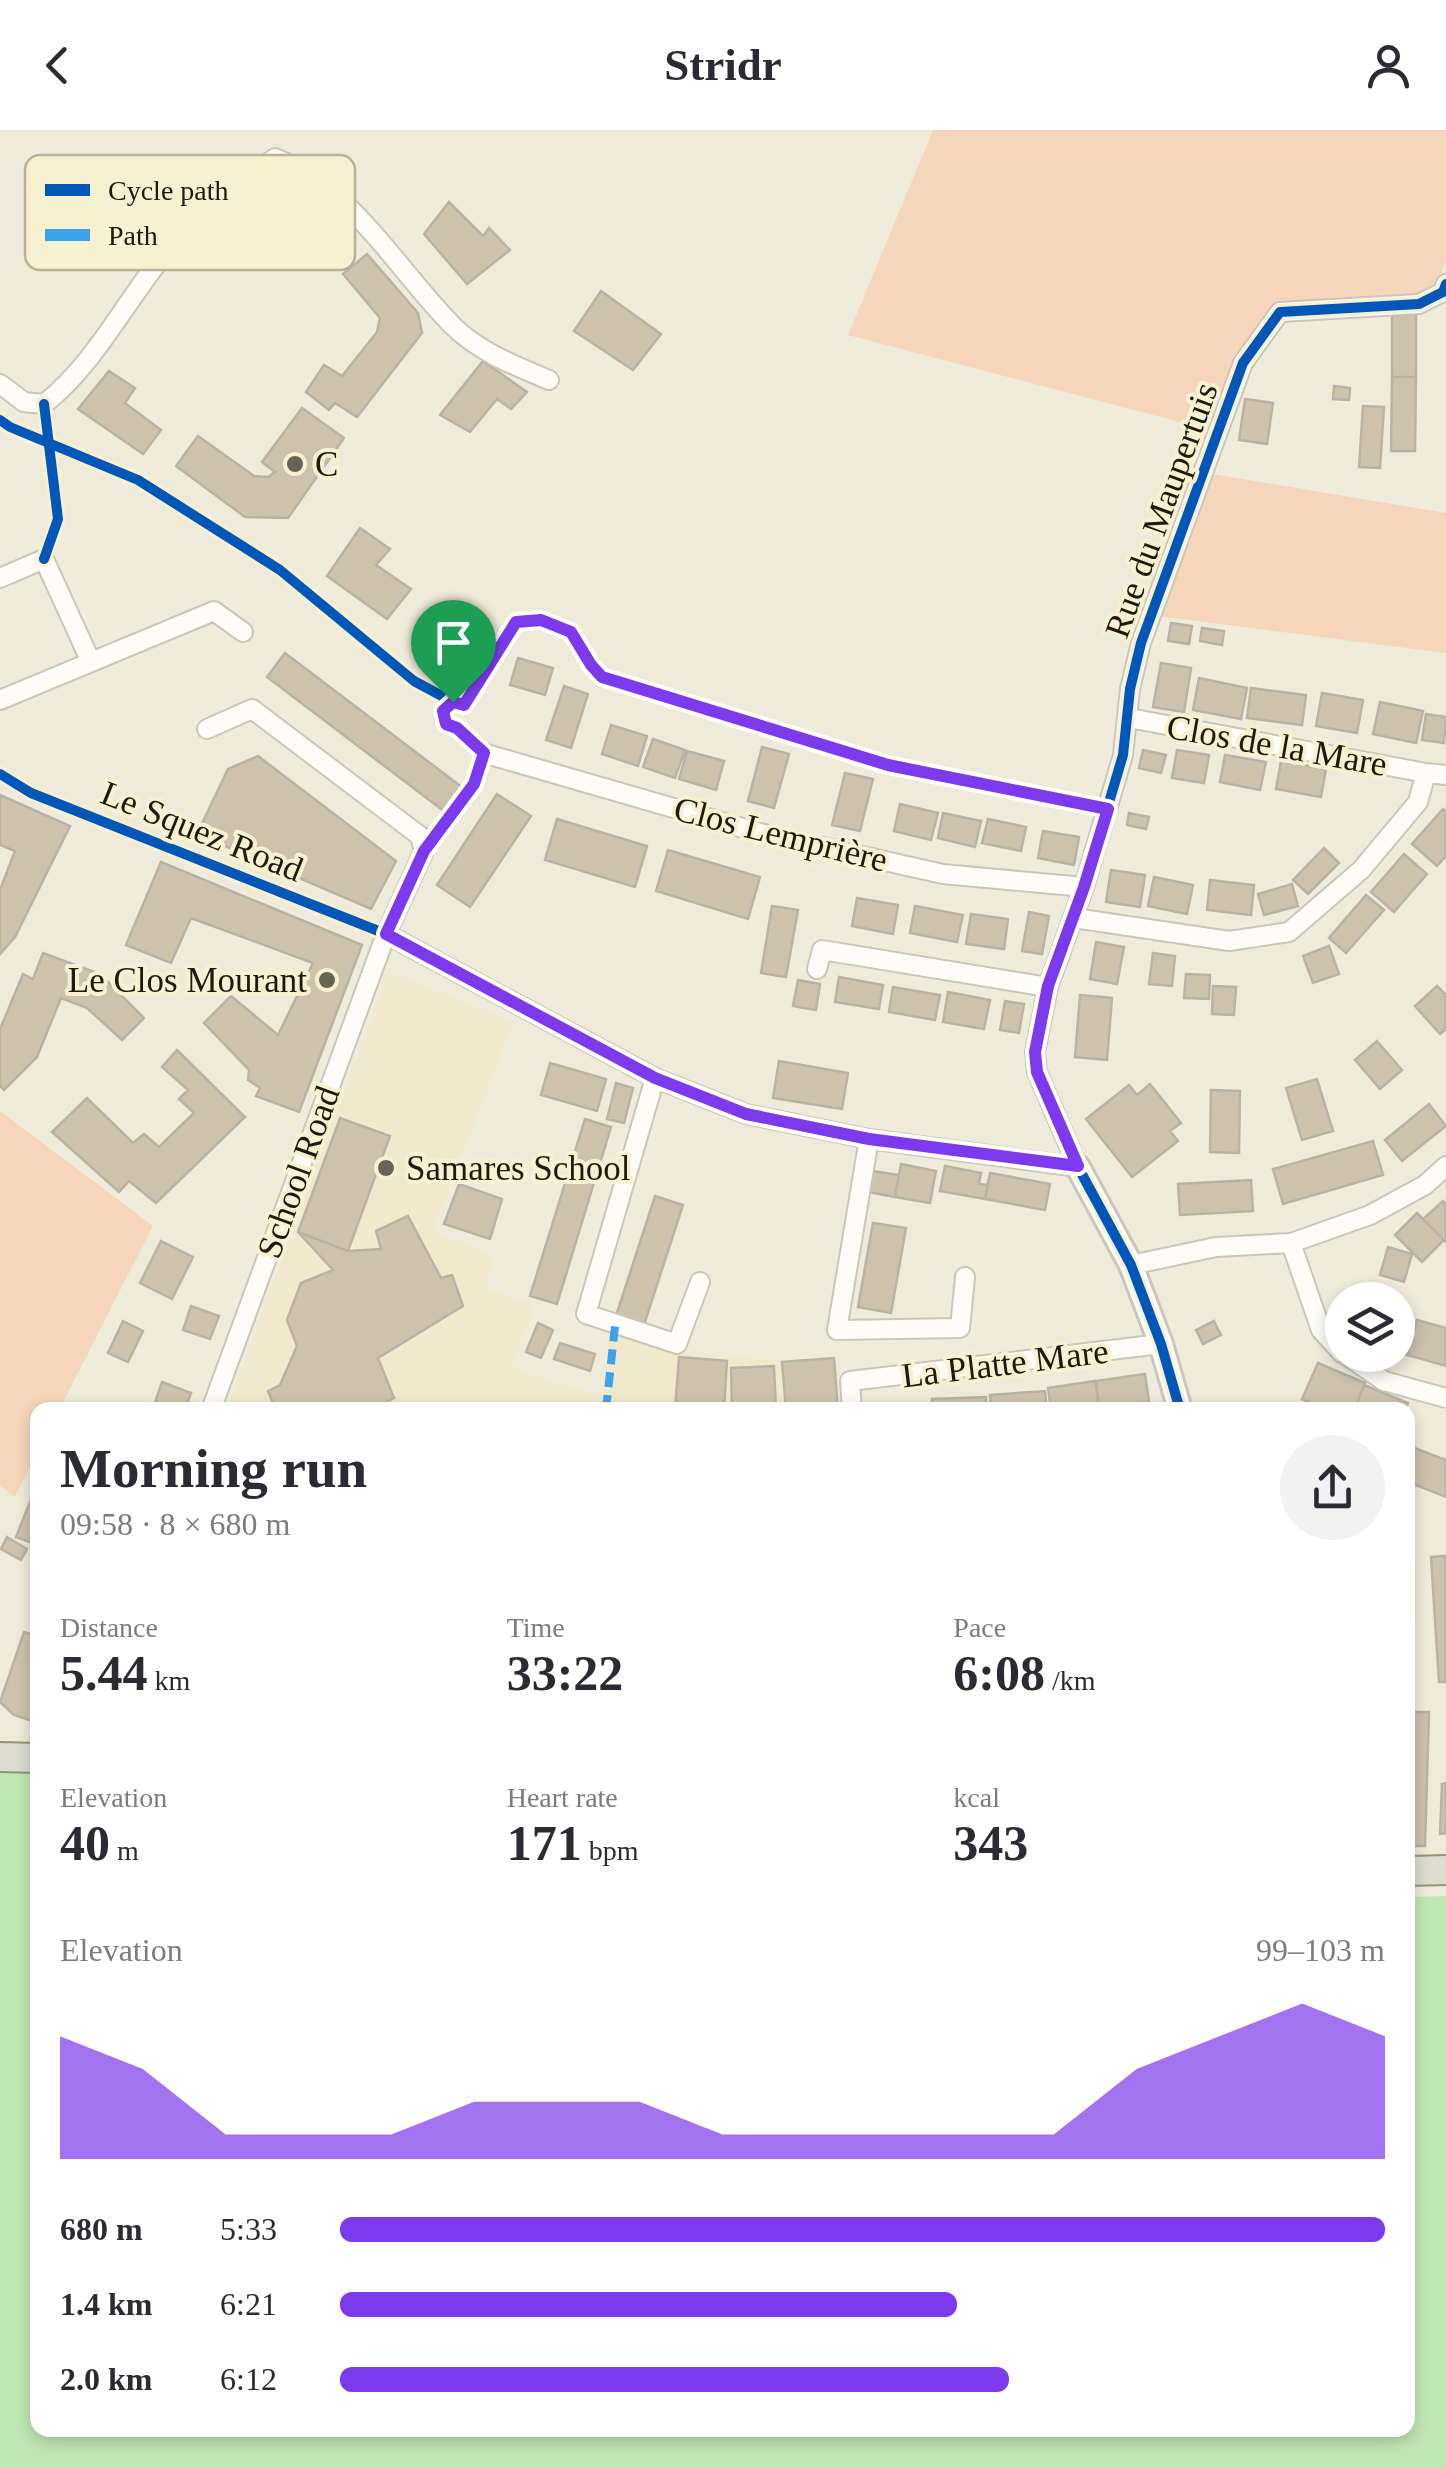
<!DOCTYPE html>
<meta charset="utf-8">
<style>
:root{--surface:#fff;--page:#f2f2f3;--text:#2b2b33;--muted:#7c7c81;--accent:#7c3aed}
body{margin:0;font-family:"Times New Roman",serif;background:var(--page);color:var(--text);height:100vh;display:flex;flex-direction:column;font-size:38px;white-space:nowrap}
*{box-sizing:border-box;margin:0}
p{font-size:32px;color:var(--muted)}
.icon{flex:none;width:55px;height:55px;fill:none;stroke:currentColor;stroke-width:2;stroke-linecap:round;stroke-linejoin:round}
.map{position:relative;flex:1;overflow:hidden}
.drawer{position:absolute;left:30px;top:1272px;width:1385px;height:1035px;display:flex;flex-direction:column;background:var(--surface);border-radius:20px;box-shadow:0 5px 15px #0003}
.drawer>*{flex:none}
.fabs{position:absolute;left:1325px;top:1152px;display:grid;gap:20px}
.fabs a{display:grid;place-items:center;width:90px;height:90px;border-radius:50%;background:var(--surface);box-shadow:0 5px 15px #0003;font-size:50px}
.pin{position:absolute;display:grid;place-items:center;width:85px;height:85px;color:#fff;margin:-102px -42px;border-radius:50% 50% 50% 0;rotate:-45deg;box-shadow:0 0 10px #0007}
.pin .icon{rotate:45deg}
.round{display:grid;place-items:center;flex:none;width:105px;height:105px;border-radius:52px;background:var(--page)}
.headline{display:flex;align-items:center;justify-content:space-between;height:170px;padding:0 30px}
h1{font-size:55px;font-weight:700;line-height:75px}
.stats{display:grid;grid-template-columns:repeat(3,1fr);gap:15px;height:170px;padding:10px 30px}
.stats div{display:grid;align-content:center}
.stats b{font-size:50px;font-weight:700}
.stats small{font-size:28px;font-weight:400}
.stats p{font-size:28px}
.chart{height:280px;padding:20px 30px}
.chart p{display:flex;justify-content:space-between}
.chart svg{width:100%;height:180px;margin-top:10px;fill:var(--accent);opacity:.7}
ul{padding:0 30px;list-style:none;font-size:32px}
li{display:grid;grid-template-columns:160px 120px 1fr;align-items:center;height:75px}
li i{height:25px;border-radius:12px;background:var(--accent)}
header{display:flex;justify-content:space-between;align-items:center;height:130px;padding:0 30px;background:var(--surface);font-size:45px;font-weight:700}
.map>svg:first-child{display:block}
.built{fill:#f0e9cc}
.green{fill:#f6d6ba}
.water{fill:#c1e8b3}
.building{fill:#cdc2ac;stroke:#b9b3a7;stroke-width:2.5}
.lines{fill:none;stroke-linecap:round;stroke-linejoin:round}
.minor-casing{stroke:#cac7ba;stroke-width:22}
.tertiary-casing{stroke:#cac7ba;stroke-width:28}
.primary-casing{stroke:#939478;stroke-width:32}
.minor{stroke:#fdfcf9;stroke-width:18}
.tertiary{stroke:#fdfcf9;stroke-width:22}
.primary{stroke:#dcddd0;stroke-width:28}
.quiet{stroke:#3da2ea;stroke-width:8;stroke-dasharray:15 8;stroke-linecap:butt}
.cycleway-casing{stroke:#f8f1d1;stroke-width:16}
.cycleway{stroke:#0057b8;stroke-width:10}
.route-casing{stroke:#fff;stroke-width:20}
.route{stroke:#7c3aed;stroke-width:12}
.poi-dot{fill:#666456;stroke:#f8f1d1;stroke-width:4}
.labels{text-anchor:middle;stroke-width:8;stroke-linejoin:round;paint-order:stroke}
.poi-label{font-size:35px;fill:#1d1b0f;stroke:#f8f1d1;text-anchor:start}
.street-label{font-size:35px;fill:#1d1b0f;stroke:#f8f1d1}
.key{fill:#f8f1d1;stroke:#b6b197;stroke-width:2.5}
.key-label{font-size:28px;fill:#1d1b0f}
</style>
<header><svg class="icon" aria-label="back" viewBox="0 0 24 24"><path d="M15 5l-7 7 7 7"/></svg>Stridr<svg class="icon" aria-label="person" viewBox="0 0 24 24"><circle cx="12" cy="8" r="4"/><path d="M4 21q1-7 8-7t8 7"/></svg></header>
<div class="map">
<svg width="1446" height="2338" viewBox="0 0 1446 2338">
<rect width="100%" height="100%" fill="#efebda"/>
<path class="built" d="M388,842l126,49 -81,210 61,25 -8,32 48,17 -22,63 91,29 5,-67 66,23 106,7 1,50h-555z"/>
<path class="green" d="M933,0h513v132l-13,30 -28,6 -132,7 -32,43 -35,81 -358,-94z
M1213,344l233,39v140l-296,-38z
M0,981l153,115 -94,184h-21l-1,43 -22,44 -15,-11z"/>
<path class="water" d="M0,1641h37l1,659h1370v-533l38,-1v572h-1446z"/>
<path class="building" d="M449,72l34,34 6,-8 21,22 -43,34 -43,-50z
M367,124l51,59 4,20 -65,84 -22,-14 -6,7 -23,-18 18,-27 18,11 35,-44 3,-14 -37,-44z
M601,161l60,43 -28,36 -59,-39z
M1392,183h24v64h-24z
M483,231l44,31 -16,17 -14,-10 -27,33 -30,-17z
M109,241l26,17 -10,15 36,27 -18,24 -65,-45z
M1392,247h24l-1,74h-24z
M1334,256l16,2 -1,12 -16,-1z
M1245,269l28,4 -6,41 -28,-4z
M1363,276l21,1 -4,61 -21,-1z
M302,278l42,30 -56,80 -43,-1 -69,-51 22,-30 56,40 14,1 7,-5 -13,-10z
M360,398l30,21 -14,16 35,24 -24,30 -60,-43z
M443,481l52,35 -26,34 -50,-37z
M1171,493l21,3 -3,18 -21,-3z
M1202,498l22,3 -2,14 -22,-4z
M285,523l182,138 -18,24 -182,-138z
M518,528l35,10 -8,27 -35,-10z
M1161,533l30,5 -7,44 -31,-5z
M1199,548l48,10 -6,31 -48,-9z
M564,556l24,8 -17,54 -25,-8z
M1251,558l55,7 -4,30 -55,-7z
M1322,563l41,7 -6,33 -41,-7z
M1380,572l43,9 -7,32 -43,-9z
M1426,584l20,3 -2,26 -22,-3z
M611,595l36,11 -9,30 -36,-12z
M653,609l32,11 -10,28 -32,-11z
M762,617l27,7 -15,54 -26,-7z
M1143,620l23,5 -5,18 -22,-5z
M1177,620l32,5 -5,28 -32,-5z
M687,621l37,10 -8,29 -37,-11z
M1225,625l41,7 -6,28 -40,-8z
M258,626l138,105 -25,48 -174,-75 31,-65z
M1281,631l45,8 -5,28 -45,-8z
M845,643l28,6 -13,52 -28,-6z
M497,664l34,22 -61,91 -33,-22z
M0,665l70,31 -55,111 -15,17v-64l15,-39 -15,-6z
M900,674l38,9 -7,27 -37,-9z
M1443,679l3,3v44l-9,10 -25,-22z
M943,683l38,8 -6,26 -37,-9z
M1129,683l20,4 -3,12 -19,-4z
M557,689l90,27 -12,41 -90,-27z
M988,689l38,8 -5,24 -39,-8z
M1043,701l36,6 -5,28 -36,-7z
M1324,718l15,15 -31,31 -15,-14z
M668,720l92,27 -12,42 -92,-28z
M1404,724l23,20 -33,38 -23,-20z
M161,732l201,83 -63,167 -43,-16 4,-8 -12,-8 1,-10 -45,-47 27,-27 47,39 35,-72 -122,-45 -20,45 -45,-18z
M1111,740l34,5 -5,32 -34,-5z
M1154,747l39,8 -6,29 -39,-8z
M1210,750l44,5 -3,30 -44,-5z
M1292,754l6,22 -34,9 -6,-21z
M1366,765l18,15 -38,43 -17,-15z
M857,768l41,7 -5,29 -41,-8z
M772,776l26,4 -12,67 -25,-4z
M915,776l48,9 -6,27 -47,-9z
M1029,782l20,4 -7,38 -20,-3z
M971,784l37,5 -4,30 -38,-5z
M1096,812l28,5 -7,37 -27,-5z
M1329,816l10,28 -26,9 -10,-27z
M43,823l57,21 44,44 -22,22 -35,-32 -26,-10 -24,59 -33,33 -4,-4v-57l23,-55 10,5z
M1153,823l22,3 -3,30 -23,-2z
M1186,844l24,1 -1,24 -25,-1z
M839,847l44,8 -4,24 -44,-7z
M798,850l22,4 -4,26 -23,-4z
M1213,856l23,1 -2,28 -22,-1z
M1437,856l9,9v34l-6,5 -25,-28z
M893,857l47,8 -5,25 -46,-8z
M948,862l42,8 -6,29 -41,-7z
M1080,865l32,3 -5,62 -32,-3z
M1005,871l19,3 -5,29 -19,-3z
M1377,911l25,29 -22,19 -25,-29z
M177,920l68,67 -89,86 -27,-22 -10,11 -67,-60 35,-34 46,45 11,-9 15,13 35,-34 -15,-14 9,-9 -26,-23z
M779,931l69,12 -6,36 -69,-11z
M550,933l56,16 -9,32 -56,-16z
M1317,949l16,52 -31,9 -16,-52z
M616,953l17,5 -9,35 -17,-4z
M1150,954l31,39 -11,8 8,10 -46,36 -46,-58 43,-34 8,10z
M1211,960l29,1 -1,62 -29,-1z
M1429,974l17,22 -44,35 -17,-21z
M340,988l50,18 -42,115 -50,-19z
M585,989l26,8 -54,177 -27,-8z
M1373,1011l10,34 -100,29 -10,-35z
M901,1034l35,7 -6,32 -35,-6z
M945,1036l36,7 -2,11 9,1 -3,14 -45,-8z
M872,1041l27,4 -4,22 -27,-5z
M990,1043l60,11 -5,26 -60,-11z
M1251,1050l2,31 -73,4 -2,-31z
M459,1054l43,15 -12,40 -46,-15z
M655,1066l28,9 -40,123 -28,-9z
M1443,1071l3,3v38l-23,-23z
M1417,1083l27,27 -22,22 -27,-27z
M408,1086l33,62 11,-3 11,31 -85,52 16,40 -23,12h-95l-8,-19 12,-6 17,-39 -10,-26 14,-37 32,-13 -35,-38 50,19 33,-2 -5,-18z
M873,1093l33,5 -15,85 -33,-6z
M161,1111l32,16 -21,42 -32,-16z
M1388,1117l24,7 -8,28 -24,-7z
M191,1176l28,10 -9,23 -27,-9z
M1417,1190l29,8v38l-39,-11z
M123,1191l20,10 -15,31 -20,-9z
M1214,1191l7,14 -18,9 -7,-14z
M538,1193l15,7 -12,28 -15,-6z
M1398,1199l15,4 -6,22 -9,-3z
M560,1213l35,11 -5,17 -36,-12z
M679,1227l48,4 -3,49h-49z
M834,1228l4,52h-52l-4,-48z
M1318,1233l47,20 -11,27h-27l-25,-11z
M774,1236l2,44h-44l-1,-42z
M1145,1244l4,28 -50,6 -3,-27z
M1095,1251l4,27 -48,2 -3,-22z
M162,1252l29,11 -6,17 -32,-2z
M1364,1255l44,18 -3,7h-51z
M1045,1261l2,19h-56l-1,-15z
M986,1267v13h-54v-11z
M1412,1317l34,13v37l-38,-15v-24z
M36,1357l2,1 -1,57 -21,-8z
M7,1407l20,12 -6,11 -20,-11z
M1446,1426v126h-7l-8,-125z
M24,1502l14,5v86l-24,-8 -14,-13z
M1408,1582h21l-4,134h-17z
M1446,1653v50l-6,1 2,-50z"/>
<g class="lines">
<g class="minor-casing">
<path id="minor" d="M0,254l24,18 20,2c47,-37 75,-91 111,-138 32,-41 78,-76 120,-108 83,35 119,109 179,169 27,26 62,39 95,53
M0,448l44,-19 47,103
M0,570l214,-89 29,21
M1129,588l297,55
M207,599l45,-20 168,127 4,15 -38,83 -175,476
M483,623l277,80 183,41 141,13
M1074,788l155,23 60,-9 72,-62 57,-68 8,-29 20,2
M386,804l269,144 91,36 123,25 209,28
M817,839l5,-19 226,37
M655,948l-69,236 91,30 23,-62
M869,1009l-32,191 123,-2 5,-51
M1078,1037l-41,-95 -2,-20 13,-65 36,-100 39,-132 7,-66 11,-46 102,-280 37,-51 139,-8 24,-12 3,-8
M1291,1113l30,87 21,23
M1131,1135l85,-18 75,-4 79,-28 55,-30 21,-19
M1346,1225l38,26 62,17
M852,1280l-2,-29 311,-37"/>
</g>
<g class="tertiary-casing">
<path id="tertiary" d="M1078,1037l53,98 30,79 19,66"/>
</g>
<g class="primary-casing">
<path id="primary" d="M0,1627l38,1
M1408,1741l38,-1"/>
</g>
<use href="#minor" class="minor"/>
<use href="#tertiary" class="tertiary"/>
<use href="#primary" class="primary"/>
<path class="quiet" d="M606,1280l9,-84"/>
<g class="cycleway-casing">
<path id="cycleway" d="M0,290l10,7 128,53 142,90 134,111 39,21
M44,429l14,-40 -14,-115
M464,575l52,-83 25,-2 30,12 31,45 286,88 220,44
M0,644l31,19 355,141
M424,721l50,-67 9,-31 -26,-25
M1180,1280l-19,-66 -30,-79 -53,-98 -41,-95 -2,-20 13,-65 36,-100 39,-132 7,-66 11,-46 102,-280 37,-51 139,-8 24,-12 3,-8"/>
</g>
<use href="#cycleway" class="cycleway"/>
</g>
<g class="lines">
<g class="route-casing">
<path id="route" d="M541,490l30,12 20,33 11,12 286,88 220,44 -24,78 -36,99 -13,66 2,20 41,94 -209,-27 -123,-25 -91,-36 -269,-144 38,-83 50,-67 10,-31 -27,-25 -11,-4 -3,-13 10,-9 11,3 52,-83z"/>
</g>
<use href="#route" class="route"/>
</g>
<g class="poi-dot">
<circle cx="295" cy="334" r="10"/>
<circle cx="327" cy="850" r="10"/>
<circle cx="386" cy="1038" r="10"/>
</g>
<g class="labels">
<g class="poi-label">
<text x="315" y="346">C</text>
<text x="307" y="862" text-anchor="end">Le Clos Mourant</text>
<text x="406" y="1050">Samares School</text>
</g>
<g class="street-label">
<text transform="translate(1161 380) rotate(-70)" y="12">Rue du Maupertuis</text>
<text transform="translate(1277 615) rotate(10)" y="12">Clos de la Mare</text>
<text transform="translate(202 701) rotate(22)" y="12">Le Squez Road</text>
<text transform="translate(781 704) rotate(14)" y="12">Clos Lemprière</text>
<text transform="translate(298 1042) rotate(-70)" y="12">School Road</text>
<text transform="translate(1005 1233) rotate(-7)" y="12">La Platte Mare</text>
</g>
</g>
<rect x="25" y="25" width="330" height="115" rx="15" class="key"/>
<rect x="45" y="54" width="45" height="12" fill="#0057b8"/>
<rect x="45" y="99" width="45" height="12" fill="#3da2ea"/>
<g class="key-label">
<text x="108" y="70">Cycle path</text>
<text x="108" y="115">Path</text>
</g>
</svg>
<div class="fabs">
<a><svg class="icon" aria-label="layers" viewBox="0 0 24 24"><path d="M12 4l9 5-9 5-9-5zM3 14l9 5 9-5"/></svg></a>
</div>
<div class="pin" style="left:453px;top:572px;background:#1e9e55"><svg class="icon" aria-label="arrive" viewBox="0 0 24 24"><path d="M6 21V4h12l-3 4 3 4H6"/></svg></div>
<section class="drawer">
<div class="headline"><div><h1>Morning run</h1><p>09:58 · 8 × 680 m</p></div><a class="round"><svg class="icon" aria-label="share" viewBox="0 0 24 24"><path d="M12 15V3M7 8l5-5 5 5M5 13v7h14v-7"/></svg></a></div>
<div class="stats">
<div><p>Distance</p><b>5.44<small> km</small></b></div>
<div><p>Time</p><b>33:22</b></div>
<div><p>Pace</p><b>6:08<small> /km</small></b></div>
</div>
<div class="stats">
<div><p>Elevation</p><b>40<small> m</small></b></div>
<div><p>Heart rate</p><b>171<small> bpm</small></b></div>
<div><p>kcal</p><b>343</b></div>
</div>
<div class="chart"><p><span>Elevation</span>99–103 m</p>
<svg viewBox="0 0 160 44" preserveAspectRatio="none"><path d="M0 44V14L10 22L20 38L30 38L40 38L50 30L60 30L70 30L80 38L90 38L100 38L110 38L120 38L130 22L140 14L150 6L160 14V44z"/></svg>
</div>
<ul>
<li><b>680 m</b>5:33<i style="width:100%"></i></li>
<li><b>1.4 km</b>6:21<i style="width:59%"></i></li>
<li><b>2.0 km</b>6:12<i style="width:64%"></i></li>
</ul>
</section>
</div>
